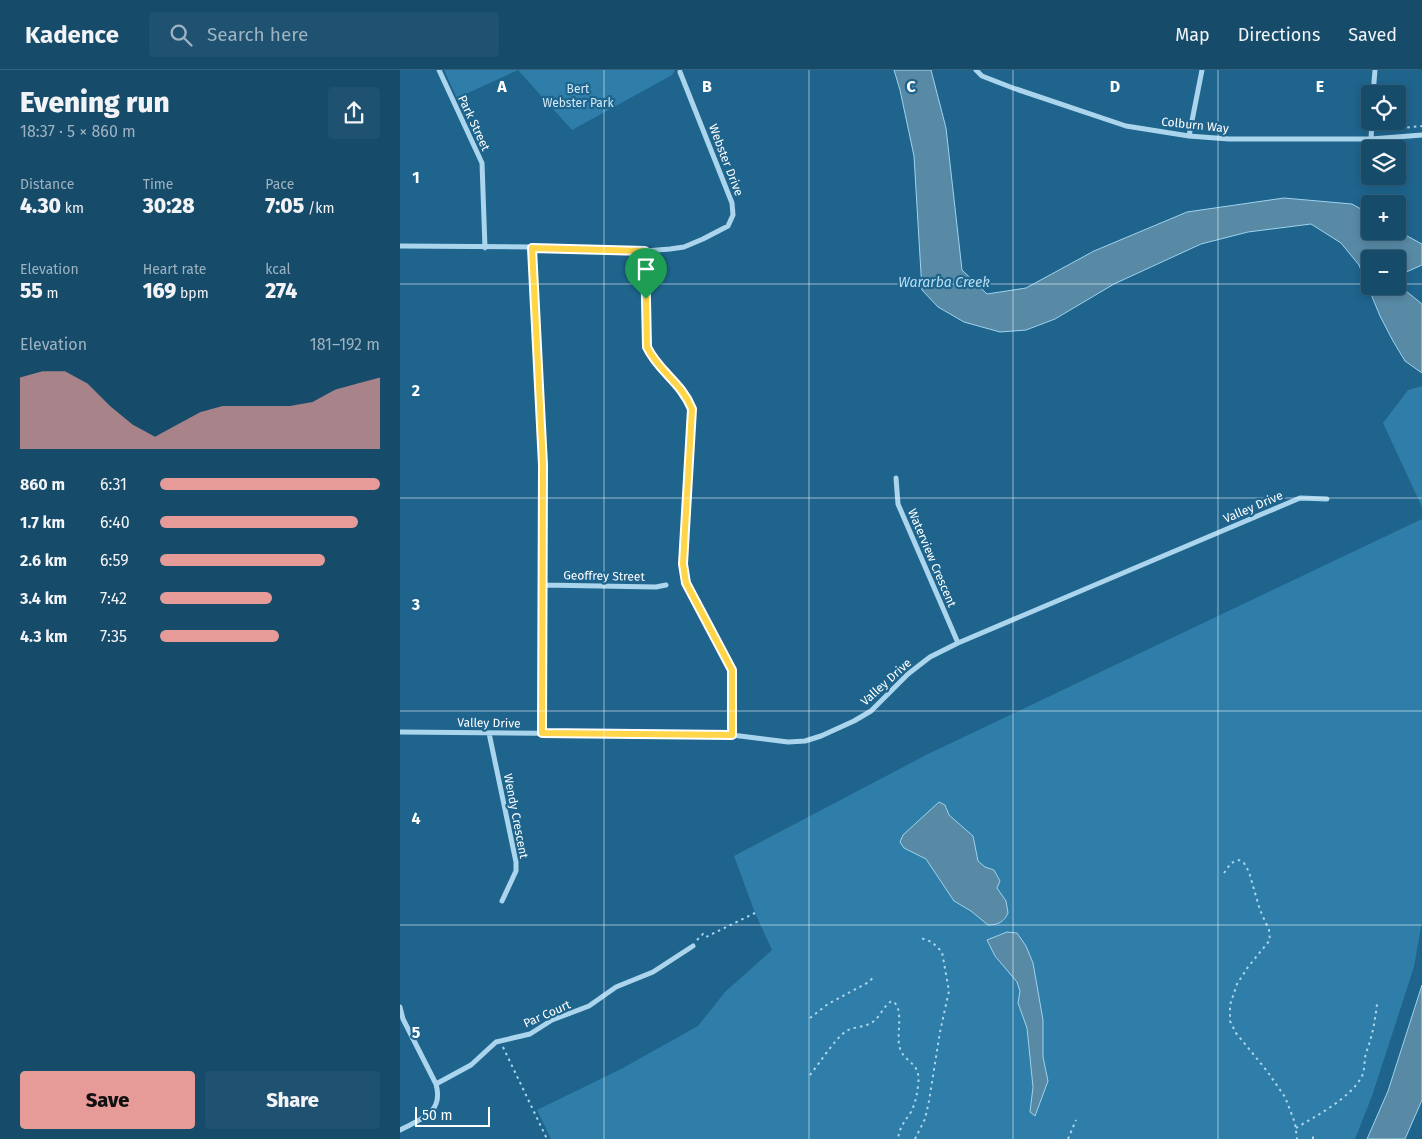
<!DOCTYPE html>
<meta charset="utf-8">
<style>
:root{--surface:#164b6a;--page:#1f5270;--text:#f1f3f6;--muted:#9eb3c1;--line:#35637e;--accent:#e69b98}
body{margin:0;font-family:"Fira Sans",sans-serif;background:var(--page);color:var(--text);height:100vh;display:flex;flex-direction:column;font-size:19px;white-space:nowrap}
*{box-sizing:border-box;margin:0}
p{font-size:16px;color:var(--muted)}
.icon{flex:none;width:28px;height:28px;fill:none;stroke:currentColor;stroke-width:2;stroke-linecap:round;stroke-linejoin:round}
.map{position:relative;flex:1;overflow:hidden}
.sheet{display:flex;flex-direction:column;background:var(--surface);width:400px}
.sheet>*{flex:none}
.tools{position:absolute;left:961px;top:15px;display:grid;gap:10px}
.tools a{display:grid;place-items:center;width:45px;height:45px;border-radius:5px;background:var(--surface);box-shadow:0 2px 8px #0003,0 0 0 1px var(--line);font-size:25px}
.scale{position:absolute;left:15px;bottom:12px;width:75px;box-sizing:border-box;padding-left:5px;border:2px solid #fff;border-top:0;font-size:14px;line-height:18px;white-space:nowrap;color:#fff;-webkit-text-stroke:4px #1e648d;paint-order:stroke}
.pin{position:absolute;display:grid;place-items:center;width:42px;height:42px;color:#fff;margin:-51px -21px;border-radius:50% 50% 50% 0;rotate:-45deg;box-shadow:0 0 5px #0007}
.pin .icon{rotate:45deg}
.round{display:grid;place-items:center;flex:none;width:52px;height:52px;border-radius:5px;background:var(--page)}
.summary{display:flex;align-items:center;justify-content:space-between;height:85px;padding:0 20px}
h1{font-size:28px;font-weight:800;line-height:38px}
.stats{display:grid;grid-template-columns:repeat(3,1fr);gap:8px;height:85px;padding:5px 20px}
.stats div{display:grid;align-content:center}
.stats b{font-size:21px;font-weight:800}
.stats small{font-size:14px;font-weight:400}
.stats p{font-size:14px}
.chart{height:140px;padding:10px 20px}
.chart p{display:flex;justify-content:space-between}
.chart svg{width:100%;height:90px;margin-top:5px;fill:var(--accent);opacity:.7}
.primary-button{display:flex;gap:10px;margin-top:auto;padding:10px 20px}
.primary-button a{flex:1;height:58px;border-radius:5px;background:var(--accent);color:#111;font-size:20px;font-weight:800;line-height:58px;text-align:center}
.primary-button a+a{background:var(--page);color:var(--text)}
ul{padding:0 20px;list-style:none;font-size:16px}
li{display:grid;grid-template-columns:80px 60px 1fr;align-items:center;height:38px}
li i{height:12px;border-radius:6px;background:var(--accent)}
header{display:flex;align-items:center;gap:30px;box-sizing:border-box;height:70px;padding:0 25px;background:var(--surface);border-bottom:1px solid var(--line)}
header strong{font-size:24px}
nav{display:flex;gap:28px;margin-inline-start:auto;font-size:18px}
.search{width:350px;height:45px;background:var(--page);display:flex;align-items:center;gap:12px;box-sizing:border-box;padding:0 18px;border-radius:5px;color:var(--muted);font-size:19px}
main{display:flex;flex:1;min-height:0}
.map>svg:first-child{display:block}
.green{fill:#2e7ea9}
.water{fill:#5889a5;stroke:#9ed3ee;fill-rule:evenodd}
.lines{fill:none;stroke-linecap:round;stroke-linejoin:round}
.path{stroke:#abd5ed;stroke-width:2;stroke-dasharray:2.5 4;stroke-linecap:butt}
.street{stroke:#abd5ed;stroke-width:5}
.route-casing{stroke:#fff;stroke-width:10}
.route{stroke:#ffd54a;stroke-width:6}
.grid{fill:none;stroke:#fff;stroke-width:1;stroke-opacity:0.55}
.labels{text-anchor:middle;stroke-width:4.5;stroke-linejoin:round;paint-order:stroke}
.park-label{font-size:12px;fill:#d1ebf9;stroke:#1e648d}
.street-label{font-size:12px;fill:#fff;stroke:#1e648d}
.water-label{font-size:14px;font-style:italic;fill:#b7dff4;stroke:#1e648d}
.grid-label{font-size:16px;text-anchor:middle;font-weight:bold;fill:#fff;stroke:#1e648d;stroke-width:4.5;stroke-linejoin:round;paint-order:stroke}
</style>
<header>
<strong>Kadence</strong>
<div class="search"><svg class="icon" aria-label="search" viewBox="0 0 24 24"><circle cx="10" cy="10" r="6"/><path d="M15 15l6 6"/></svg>Search here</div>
<nav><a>Map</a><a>Directions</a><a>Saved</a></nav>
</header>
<main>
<section class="sheet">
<div class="summary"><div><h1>Evening run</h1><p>18:37 · 5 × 860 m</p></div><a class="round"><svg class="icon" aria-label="share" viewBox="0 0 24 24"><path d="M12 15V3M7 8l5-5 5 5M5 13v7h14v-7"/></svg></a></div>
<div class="stats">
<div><p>Distance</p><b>4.30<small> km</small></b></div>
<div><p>Time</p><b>30:28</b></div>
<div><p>Pace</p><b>7:05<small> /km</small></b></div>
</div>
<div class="stats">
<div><p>Elevation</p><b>55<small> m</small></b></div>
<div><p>Heart rate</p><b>169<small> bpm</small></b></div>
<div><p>kcal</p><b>274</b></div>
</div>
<div class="chart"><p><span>Elevation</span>181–192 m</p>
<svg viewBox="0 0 160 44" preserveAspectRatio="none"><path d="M0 44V9L10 6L20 6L30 12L40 23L50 32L60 38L70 32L80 26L90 23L100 23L110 23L120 23L130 21L140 15L150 12L160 9V44z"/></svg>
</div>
<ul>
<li><b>860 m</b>6:31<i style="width:100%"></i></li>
<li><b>1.7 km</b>6:40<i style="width:90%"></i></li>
<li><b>2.6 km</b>6:59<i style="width:75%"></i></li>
<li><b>3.4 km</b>7:42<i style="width:51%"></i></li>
<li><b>4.3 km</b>7:35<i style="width:54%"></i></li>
</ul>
<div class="primary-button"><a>Save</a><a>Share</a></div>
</section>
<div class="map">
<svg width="1022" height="1069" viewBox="0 0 1022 1069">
<rect width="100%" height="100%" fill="#1e648d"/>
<path class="green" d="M44,0h231l-3,5 -100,55 -54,-60 -61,28z
M1022,316v121l-39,-84 25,-33z
M1022,449v402l-8,46 -42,129 -17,43h-804l-14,-29 84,-41 77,-43 27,-34 47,-42 -17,-37 -21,-57 194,-102z"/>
<path class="water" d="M494,0h37l15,58 16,142 25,24 39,-6 68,-37 93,-39 97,-14 68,6 18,10v17h28l24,13v21l-18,8 -3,14 21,17v69l-17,-12 -12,-20 -13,-25 -21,-51 -18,-22 -30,-19 -63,8 -47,12 -87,40 -59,35 -29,11 -26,2 -36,-10 -26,-15 -16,-17 -8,-134 -14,-66zM970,189h28v27h-28z
M539,732l6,3 4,10 24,21 5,25 7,6 9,3 6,11 -3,7 9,13 2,12c-4,9 -10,12 -20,12l-17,-14 -17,-10 -28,-42 -22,-11 -4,-6 3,-7z
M607,862l10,1 9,13 7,17 10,57v37l5,24 -13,35 -5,-4 3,-25 -6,-59 -9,-25 2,-12 -3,-9 -22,-26 -8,-16z
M1022,915v115l-17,39h-38l21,-48z"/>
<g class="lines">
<path class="path" d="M983,51c9,10 26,6 39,5
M824,803l7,-10 8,-3 5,3 5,9 11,38 9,20 1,10 -22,27 -11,17 -7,21v16l6,12 31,38 18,26 10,26 2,16
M297,870l6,-6 3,3 49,-24
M410,948l18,-14 39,-21 6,-5
M103,977l44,92
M410,1005c9,-11 24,-35 35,-43 8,-6 21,-4 29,-11 7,-6 10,-16 18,-20 12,6 5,30 7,43 3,21 23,15 19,42 -1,9 -3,18 -7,26 -6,9 -12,16 -13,27
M896,1058c20,-12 55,-30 66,-52 3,-7 2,-15 4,-23 6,-16 9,-31 11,-49
M515,1069l10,-20 4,-18 11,-69 9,-41 -7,-39 -10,-10 -11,-4
M668,1069l8,-19
M913,1069v-5"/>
<path class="street" d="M39,0l43,93 3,85
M576,0l6,6 31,12 113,38 63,10 40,3h142l51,-4
M973,24l2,-24
M789,66l13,-66
M971,69l1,-18
M0,176l132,1 113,4 25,-2 14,-2 19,-8 25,-13 5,-11 -1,-12 -52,-131
M132,177l11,218 -1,268
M245,181l2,96c11,24 35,36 45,62l-9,155 3,19 46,87v65
M496,408l2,26 60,139
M143,515l113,2 10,-2
M0,662l332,3 56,7 17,-1 16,-5 33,-15 17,-10 37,-37 22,-17 28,-14 342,-145 27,1
M89,663l27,129v9l-14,30
M0,937l3,12 33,65c8,29 -15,35 -36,46
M36,1014l35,-19 25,-23 34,-8 22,-14 37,-14 27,-19 37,-15 40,-26"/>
</g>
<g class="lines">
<g class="route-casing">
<path id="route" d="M132,178l113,3 2,96c11,24 35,36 45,62l-9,155 3,19 46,87v65l-190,-2 1,-268z"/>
</g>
<use href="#route" class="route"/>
</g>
<path class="grid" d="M204,0v1069M409,0v1069M613,0v1069M818,0v1069M0,214h970M998,214h24M0,428h1022M0,641h1022M0,855h1022"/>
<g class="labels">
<g class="park-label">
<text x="178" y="23">Bert<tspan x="178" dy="14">Webster Park</tspan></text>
</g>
<g class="street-label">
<text transform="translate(74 53) rotate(65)" y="4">Park Street</text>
<text transform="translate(795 55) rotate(6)" y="4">Colburn Way</text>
<text transform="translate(326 90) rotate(69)" y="4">Webster Drive</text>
<text transform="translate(853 437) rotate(-23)" y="4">Valley Drive</text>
<text transform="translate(532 488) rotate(67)" y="4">Waterview Crescent</text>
<text transform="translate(204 506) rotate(1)" y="4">Geoffrey Street</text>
<text transform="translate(486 612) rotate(-42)" y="4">Valley Drive</text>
<text transform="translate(89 653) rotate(1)" y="4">Valley Drive</text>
<text transform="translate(116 746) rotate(79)" y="4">Wendy Crescent</text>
<text transform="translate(147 944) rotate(-24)" y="4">Par Court</text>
</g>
<g class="water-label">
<text x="544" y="217">Wararba Creek</text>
</g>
</g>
<g class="grid-label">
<text x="102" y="22">A</text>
<text x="307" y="22">B</text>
<text x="511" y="22">C</text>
<text x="715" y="22">D</text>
<text x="920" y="22">E</text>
<text x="16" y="113">1</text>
<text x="16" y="326">2</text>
<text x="16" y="540">3</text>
<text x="16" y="754">4</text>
<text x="16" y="968">5</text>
</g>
</svg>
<div class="tools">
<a><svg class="icon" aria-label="locate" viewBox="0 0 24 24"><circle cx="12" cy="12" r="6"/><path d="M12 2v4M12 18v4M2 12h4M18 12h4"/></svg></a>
<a><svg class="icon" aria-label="layers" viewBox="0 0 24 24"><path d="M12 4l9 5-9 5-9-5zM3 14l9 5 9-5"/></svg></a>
<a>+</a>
<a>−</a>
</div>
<div class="scale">50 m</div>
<div class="pin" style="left:246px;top:229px;background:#1e9e55"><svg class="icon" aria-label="arrive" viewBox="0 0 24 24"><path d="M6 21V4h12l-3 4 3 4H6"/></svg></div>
</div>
</main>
